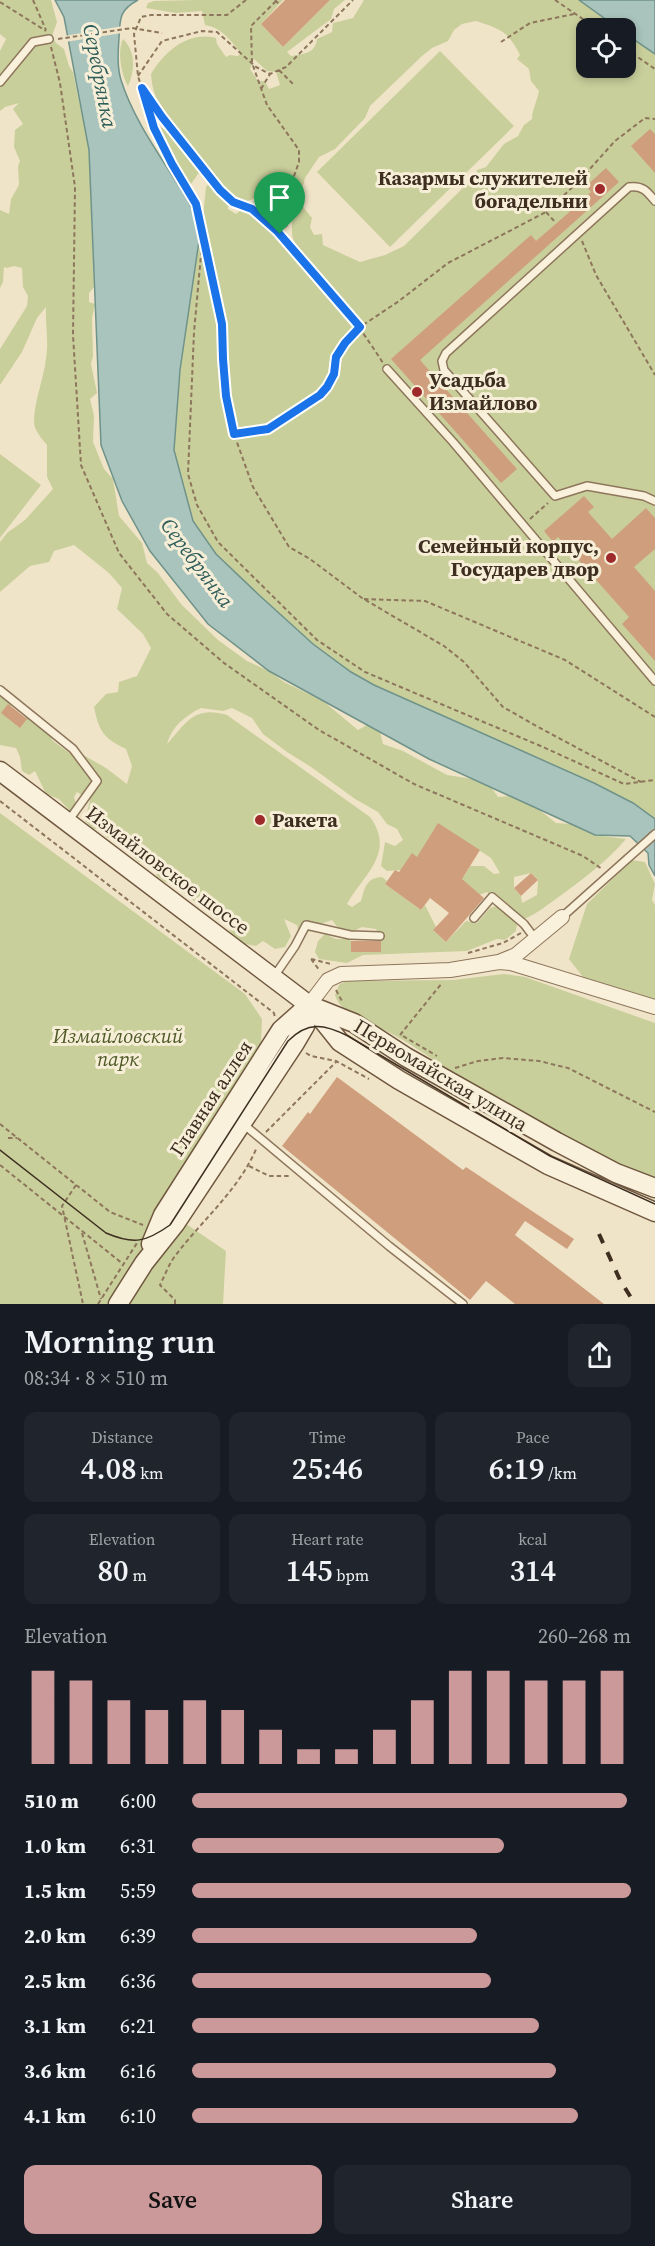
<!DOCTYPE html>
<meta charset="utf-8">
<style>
:root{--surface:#171b24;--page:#20242c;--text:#f1f3f6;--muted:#9ea1a6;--accent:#cc999b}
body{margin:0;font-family:"Source Serif 4",serif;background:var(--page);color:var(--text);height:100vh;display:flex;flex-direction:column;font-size:22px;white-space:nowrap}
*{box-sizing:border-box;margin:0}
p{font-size:20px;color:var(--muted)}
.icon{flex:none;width:33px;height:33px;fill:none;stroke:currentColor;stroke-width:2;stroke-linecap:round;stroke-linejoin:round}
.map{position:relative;height:1304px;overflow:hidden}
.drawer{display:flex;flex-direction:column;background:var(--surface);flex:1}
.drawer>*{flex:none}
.controls{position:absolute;left:576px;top:18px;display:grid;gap:12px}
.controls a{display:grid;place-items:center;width:60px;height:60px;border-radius:12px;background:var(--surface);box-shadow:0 3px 9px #0003;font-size:30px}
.pin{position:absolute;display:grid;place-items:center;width:51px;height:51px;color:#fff;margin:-62px -26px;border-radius:50% 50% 50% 0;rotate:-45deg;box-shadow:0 0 6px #0007}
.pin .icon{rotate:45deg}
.round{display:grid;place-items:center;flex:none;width:63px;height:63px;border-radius:12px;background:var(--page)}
.head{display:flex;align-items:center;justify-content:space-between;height:102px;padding:0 24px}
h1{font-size:33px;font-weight:600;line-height:45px}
.stats{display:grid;grid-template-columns:repeat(3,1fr);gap:9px;height:102px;padding:6px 24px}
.stats div{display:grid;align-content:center;border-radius:12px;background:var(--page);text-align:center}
.stats b{font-size:30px;font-weight:600}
.stats small{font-size:16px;font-weight:400}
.stats p{font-size:16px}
.chart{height:168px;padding:12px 24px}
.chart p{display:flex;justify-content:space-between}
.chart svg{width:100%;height:108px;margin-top:6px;stroke:var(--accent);stroke-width:6}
.primary-button{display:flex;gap:12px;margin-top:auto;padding:12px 24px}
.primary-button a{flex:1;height:69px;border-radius:12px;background:var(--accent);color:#111;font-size:24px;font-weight:600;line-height:69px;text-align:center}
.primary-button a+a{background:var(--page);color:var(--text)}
ul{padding:0 24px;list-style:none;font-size:20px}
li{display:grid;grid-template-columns:96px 72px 1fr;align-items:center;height:45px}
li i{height:15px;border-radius:8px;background:var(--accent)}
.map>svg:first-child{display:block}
.green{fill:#c9cf9b;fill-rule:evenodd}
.water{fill:#a9c4bc;stroke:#6f938a;stroke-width:1.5}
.pier{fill:#f0e4c8}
.building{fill:#cf9f7d}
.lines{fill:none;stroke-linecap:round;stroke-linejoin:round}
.service-casing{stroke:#8d765c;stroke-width:10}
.minor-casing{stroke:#8d765c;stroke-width:16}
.secondary-casing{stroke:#6f573f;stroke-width:21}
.path{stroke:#8d765c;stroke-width:2;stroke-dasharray:4.5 3;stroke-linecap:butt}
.service{stroke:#faf1dc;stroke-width:7}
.minor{stroke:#faf1dc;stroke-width:14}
.secondary{stroke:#faf1dc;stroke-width:18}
.tram{stroke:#3d2e20;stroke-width:1.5}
.rail{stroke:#3d2e20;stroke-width:4;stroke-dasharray:10 10;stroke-linecap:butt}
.route-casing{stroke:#fff;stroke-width:12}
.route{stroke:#1a73e8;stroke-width:8}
.poi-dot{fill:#9e2a2b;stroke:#f7eed8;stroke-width:2}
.labels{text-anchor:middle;stroke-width:6;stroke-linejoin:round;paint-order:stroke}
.poi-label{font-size:20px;font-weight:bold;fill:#3d2e20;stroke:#f7eed8;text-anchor:end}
.street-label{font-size:20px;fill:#3d2e20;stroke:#f7eed8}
.park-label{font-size:20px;font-style:italic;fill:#4d5a26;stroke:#f7eed8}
.water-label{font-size:21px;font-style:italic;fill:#2f5d5a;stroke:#f7eed8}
</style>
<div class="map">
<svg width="655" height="1304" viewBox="0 0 655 1304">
<rect width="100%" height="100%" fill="#f0e4c8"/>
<path class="green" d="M0,0h51l6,22 -5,14 4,7 8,6 5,17 4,6 16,78 5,137 -5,6v9l6,2 -3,14 1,38 -2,8 6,29 -7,6 4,17 -1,26 11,27 9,10 6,37 23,27 5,20 11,10 23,31 37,36 29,21 22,10 15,11 39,19 35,29 9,-5 13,7 3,12 20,7 44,24 26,4 18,8 7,10 13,-1 26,12 19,15 15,1 24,11 31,4c-23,27 -55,49 -84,70 -8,6 -17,9 -25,14l-1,8 -11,9 -8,-1 -30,12 -104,4 -16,8 -28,-4 -4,-7 3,-11 7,-7 11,5h13l2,2 1,11h29v-11l-5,-12 -14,-2 -10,5 -13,-3 -7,-9 -20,7v4l-8,1 -6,-2 -1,-5 -13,-6 7,17 -6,11 -10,2 -12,-8 -7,5 -16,-3 -9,-10 -5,-10 -9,-5 -30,-22 -10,-10 -14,-5 -6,-5 -5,-14h-13l-7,-7 -1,-9 -12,-3 -5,-5h-6l-9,-9h-6l-8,-8 5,-21 -13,-8 -3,5 3,10 -7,4 -11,-12 -13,-5 -11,-23 -6,4 -7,-4 -2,-14 -4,-9 -16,-3v-51l10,8 3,13 19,4 14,10 7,12 19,14 13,1 21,12 21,16 5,-18 -6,-17c-23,-11 -27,-18 -32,-42l12,-13 12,-2 1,-10 18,-6 14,-28 -8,-14 -26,-25 5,-21 -13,-15 -35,-28 -20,6 -5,11 -19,4 -30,26v-50l7,-9 18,-13 28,-31 -6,-12v-32c-5,-6 -13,-15 -13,-23 0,-21 10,-44 12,-64 3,-18 -1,-34 0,-51l-9,11 -15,34 -22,33v-36l27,-43 1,-10 -5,-9 -1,-19 -8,-2 -7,2 -3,-1 -1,15 -3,6v-78l9,4 2,-15 8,-14 -1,-19 2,-5 -6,-14 1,-17 8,-6 -10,-15 6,-6 -14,4 -5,4v-60l6,-12 -6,-5zM201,708l22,3 9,-3 20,10 11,16 24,18 24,15 44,32 23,13 9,12 10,5 6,11 -8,6 -10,-4 -4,24 6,5 14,-1 78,25 8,-3 16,17 -6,-3 -7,2 -13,15 -11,-2 -20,21 -12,-11 2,-4 -11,-22 -4,5 -36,-26 2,-3 -5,-4c-16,1 -17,10 -21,24l-9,6 -5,-3c17,-30 49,-51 23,-87l-143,-102c-33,-10 -41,8 -60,29 5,-18 18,-28 34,-36zM438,824l53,34 9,15 -6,1 -10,-8h-14l-6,10zM531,873l7,7 -1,15 -15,8 -1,-7 -7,-8v-11z
M195,0h88l-22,24 22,23 47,-47h15l-11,9 -3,10 -44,33 4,4c12,-2 24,-2 26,-17l15,-7 1,-9 20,-5 11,-18h215l39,28h-32v40h40v-34l29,20v765l-22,-16 -259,-118 -24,-13 -37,-28 -54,-49 -43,-41 -23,-33 -19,-71 6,-80 19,-129 4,-7 -4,1v-13l4,-5 3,-30 6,-8 -5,-7 -9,2 -7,10h-7l3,6h-5l-13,-24 8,-5 -4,-3 -8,3c-9,-11 -12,-21 -6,-34l15,4c-11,-18 -22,-35 -23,-57 14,-23 37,-43 65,-36l1,6 9,13 4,-2 8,1 3,-3c-11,-13 -19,-25 -36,-28l-3,-14 -26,2 -30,-5 2,-5 6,-2zM476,21c24,8 32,10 44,34l-3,4 12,10 2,12 8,10c-2,11 -7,18 -7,28l-8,6 -6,11 -14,8 -18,23 -9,3 -2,6 -71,70 -19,9 -25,7 -37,-17 -1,-11 -8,1 -4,-8 2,-9 -13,-16 6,-24 14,-21 16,-8 30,-31 5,-12 52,-50 10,-8 16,-7 6,-11 8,-6zM254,59l13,12 9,1 4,13 -11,4 -4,-8h-7l-8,-12zM283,173c4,9 1,15 2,24 1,7 5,13 6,19 3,15 -3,19 8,33l-4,5c-9,-10 -12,-22 -20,-32l-10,2 -8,-4 -5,-8 -11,-2 -5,4 -8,-5v-2c8,-3 19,-5 25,-8 5,-2 7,-5 14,-7l5,-10z
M123,39c13,12 12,32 5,47 -7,-12 -11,-35 -5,-47z
M440,51l74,75 -124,121 -73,-75z
M0,454l41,31 -41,53z
M0,813l245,181 17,25 -1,24 -103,162 68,46 -3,53h-223z
M632,860l13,2 10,22 -3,16 3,5v99l-49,-15 -23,-12 -14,-18 18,-55z
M504,974l21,3 130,46v158l-19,-6 -183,-98c-18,-18 -39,-31 -61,-43 -16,-9 -52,-19 -57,-39l4,-10 7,-4 107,-1z"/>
<path class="water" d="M55,0h83c-19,10 -18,19 -19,38 -1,14 -2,29 2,42 14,44 44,82 67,121 7,12 9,27 11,40l-19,129 -6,80 19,71 23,33 43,41 54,49 38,28 23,13 220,98 39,20 22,16v57l-6,-11 -1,-12 -18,-17 -35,-1 -24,-11 -142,-65 -160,-88 -61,-47 -58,-73 -28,-50 -21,-56 -12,-295 -25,-133z
M579,0h76v54l-29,-20v-6h-8z"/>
<path class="pier" d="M123,26l-1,7 -57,9 -1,-6z"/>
<path class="building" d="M285,0h45l-47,47 -22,-23z
M650,129l5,5v39l-24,-27z
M606,168l13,14 -199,178 97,109 -16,14 -110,-124 140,-124 5,6 30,-26 25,-23 -5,-6z
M584,496l10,11 -6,5 24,27 34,-31 9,10v31l-21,18 21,24v70l-33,-37 7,-7 -71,-80 -5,5 -9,-11z
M8,704l19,15 -7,9 -19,-15z
M438,823l42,27 -18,29 22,19 -38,44 -13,-12 16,-17 -19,-15 -9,12 -36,-26 10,-14 4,2 13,-19 5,4z
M531,873l7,7 -17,16 -7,-8z
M351,941h30v11h-30z
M337,1077l126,93 3,-3 108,72 -7,10 -42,-28 -10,14 89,69h-89l-29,-23 -16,19 -188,-154 26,-34 2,2z"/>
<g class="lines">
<g class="service-casing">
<path id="service" d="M0,82l33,-40 16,-3
M655,201c-8,-10 -13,-16 -26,-14l-183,166 -4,8 2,9 111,126 32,-10 57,10 11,5
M387,369l66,73 202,239
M0,690l73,59 24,32 -28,39
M562,917l93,-83
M474,918l18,-21 32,27 12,16
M273,978l22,-32 11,-21 44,10 30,1
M242,1123l147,123 74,58"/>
</g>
<g class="minor-casing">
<path id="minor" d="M499,962l12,1 144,44
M309,1005l19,-25 13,-6 109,-4 49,-8 17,-7 46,-38"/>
</g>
<g class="secondary-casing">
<path id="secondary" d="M0,771l309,234 45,18 52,34 151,85 59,31 39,15
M312,1007l28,35 59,38 149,85 107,47
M151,1244l12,-29 118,-185 28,-25
M118,1304l26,-41 31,-39 120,-181 10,-17 4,-21"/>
</g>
<path class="path" d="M33,0l13,30
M246,0l-19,15h-76l-10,2 -7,17 4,42 16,52 18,36 25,40 6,29 -9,99 -6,142 9,31 21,37 99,98 48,32 178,75 81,37 31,-4
M275,0l5,5
M555,0l41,28
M276,1l-25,25 1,37 15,42 32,45v12l-12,34v29l-7,9
M0,2l46,29
M58,39l74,-11 30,5
M501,42l29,-19 44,-9
M51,47l9,36 15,104 -2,148 8,130 38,88 48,61 57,49 95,67 95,54 169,72 19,13
M626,49l29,20
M279,70l14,14
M138,76l24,-35 40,-10 15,1 39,35 14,7 16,-7 67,-67
M261,89l9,-15
M144,91c23,34 48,71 78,101 12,12 19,11 31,19 8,5 17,13 25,20 39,39 75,85 105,132
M288,196l9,2
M562,197l10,12
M546,212l10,11
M204,236l18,88 1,35 3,37 8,38 19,53 36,60 21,12 52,39 82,48 20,16 39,45 37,21 101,54
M582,241l14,34 59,100
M235,433l33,-4 51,-34 8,-8 7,-13 2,-16 9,-15 15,-16 39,-26 49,-38 98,-51 33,-31 36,-40 30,-23 10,1
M530,519l18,-16
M364,599l61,2 140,59 90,57
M0,801l274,212 1,5
M468,953l35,-10 18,-10
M311,959l9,12
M311,959l20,5
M336,990l7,13
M400,1035l42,-52
M403,1036l34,20
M306,1053l5,3 25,5 33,18
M455,1068l23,-7 25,-3 36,3 29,7 87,44
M0,1124l110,88 33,13
M266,1132l70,-70
M8,1138h9
M0,1165l123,99
M249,1166l20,10h22
M76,1185l-14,21 21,98
M82,1233l19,66
M98,1304l39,-61
M175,1304v-4l-15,-15c5,-10 9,-21 15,-29 28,-37 64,-66 82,-109"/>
<use href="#service" class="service"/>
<use href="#minor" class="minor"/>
<use href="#secondary" class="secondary"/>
<path class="tram" d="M0,1150l106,83c28,12 40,9 64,-8l118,-184c20,-20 36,-17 60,-5l202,120 105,48"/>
<path class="rail" d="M599,1234l21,46 15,24"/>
</g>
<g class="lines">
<g class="route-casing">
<path id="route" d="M142,88l20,29 58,73 13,12 19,7 25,22 83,96 -15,16 -9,14 -2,17 -7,13 -7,8 -52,34 -34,5 -8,-38 -3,-37 -1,-35 -26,-120 -24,-40 -18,-36z"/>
</g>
<use href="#route" class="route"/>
</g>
<g class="poi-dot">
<circle cx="600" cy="189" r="6"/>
<circle cx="417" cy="392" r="6"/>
<circle cx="611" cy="558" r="6"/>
<circle cx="260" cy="820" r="6"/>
</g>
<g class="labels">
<g class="poi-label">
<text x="588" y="185">Казармы служителей<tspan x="588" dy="23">богадельни</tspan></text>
<text x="429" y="387" text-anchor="start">Усадьба<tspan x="429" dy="23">Измайлово</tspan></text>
<text x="599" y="553">Семейный корпус,<tspan x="599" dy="23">Государев двор</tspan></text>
<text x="272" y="827" text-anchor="start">Ракета</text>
</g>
<g class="street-label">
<text transform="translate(168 870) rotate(37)" y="7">Измайловское шоссе</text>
<text transform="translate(441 1075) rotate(31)" y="7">Первомайская улица</text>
<text transform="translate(211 1098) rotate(-57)" y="7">Главная аллея</text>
</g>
<g class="park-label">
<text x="118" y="1043">Измайловский<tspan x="118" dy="23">парк</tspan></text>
</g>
<g class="water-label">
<text transform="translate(100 76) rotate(79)" y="7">Серебрянка</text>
<text transform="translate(197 563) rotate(53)" y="7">Серебрянка</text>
</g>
</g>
</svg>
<div class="controls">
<a><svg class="icon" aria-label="locate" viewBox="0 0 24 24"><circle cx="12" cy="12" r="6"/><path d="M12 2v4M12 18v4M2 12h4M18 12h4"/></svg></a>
</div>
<div class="pin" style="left:280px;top:234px;background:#1e9e55"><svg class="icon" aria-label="arrive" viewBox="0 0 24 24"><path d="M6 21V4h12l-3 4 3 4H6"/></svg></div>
</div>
<section class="drawer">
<div class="head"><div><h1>Morning run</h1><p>08:34 · 8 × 510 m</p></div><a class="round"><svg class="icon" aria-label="share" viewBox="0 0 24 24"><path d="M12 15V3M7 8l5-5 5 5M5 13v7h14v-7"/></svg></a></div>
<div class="stats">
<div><p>Distance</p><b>4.08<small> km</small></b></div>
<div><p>Time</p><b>25:46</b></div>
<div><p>Pace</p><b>6:19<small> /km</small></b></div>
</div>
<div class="stats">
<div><p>Elevation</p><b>80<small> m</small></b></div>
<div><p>Heart rate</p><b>145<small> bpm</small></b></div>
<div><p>kcal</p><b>314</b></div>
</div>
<div class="chart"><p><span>Elevation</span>260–268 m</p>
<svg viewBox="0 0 160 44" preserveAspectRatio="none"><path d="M5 44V6M15 44V10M25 44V18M35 44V22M45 44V18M55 44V22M65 44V30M75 44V38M85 44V38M95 44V30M105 44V18M115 44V6M125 44V6M135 44V10M145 44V10M155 44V6"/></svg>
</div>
<ul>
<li><b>510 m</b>6:00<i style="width:99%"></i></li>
<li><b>1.0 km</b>6:31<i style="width:71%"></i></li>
<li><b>1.5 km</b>5:59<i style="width:100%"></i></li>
<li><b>2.0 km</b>6:39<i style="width:65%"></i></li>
<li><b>2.5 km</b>6:36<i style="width:68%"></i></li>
<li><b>3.1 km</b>6:21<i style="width:79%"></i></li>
<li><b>3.6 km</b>6:16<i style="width:83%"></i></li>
<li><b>4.1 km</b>6:10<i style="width:88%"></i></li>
</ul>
<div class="primary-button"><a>Save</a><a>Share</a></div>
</section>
